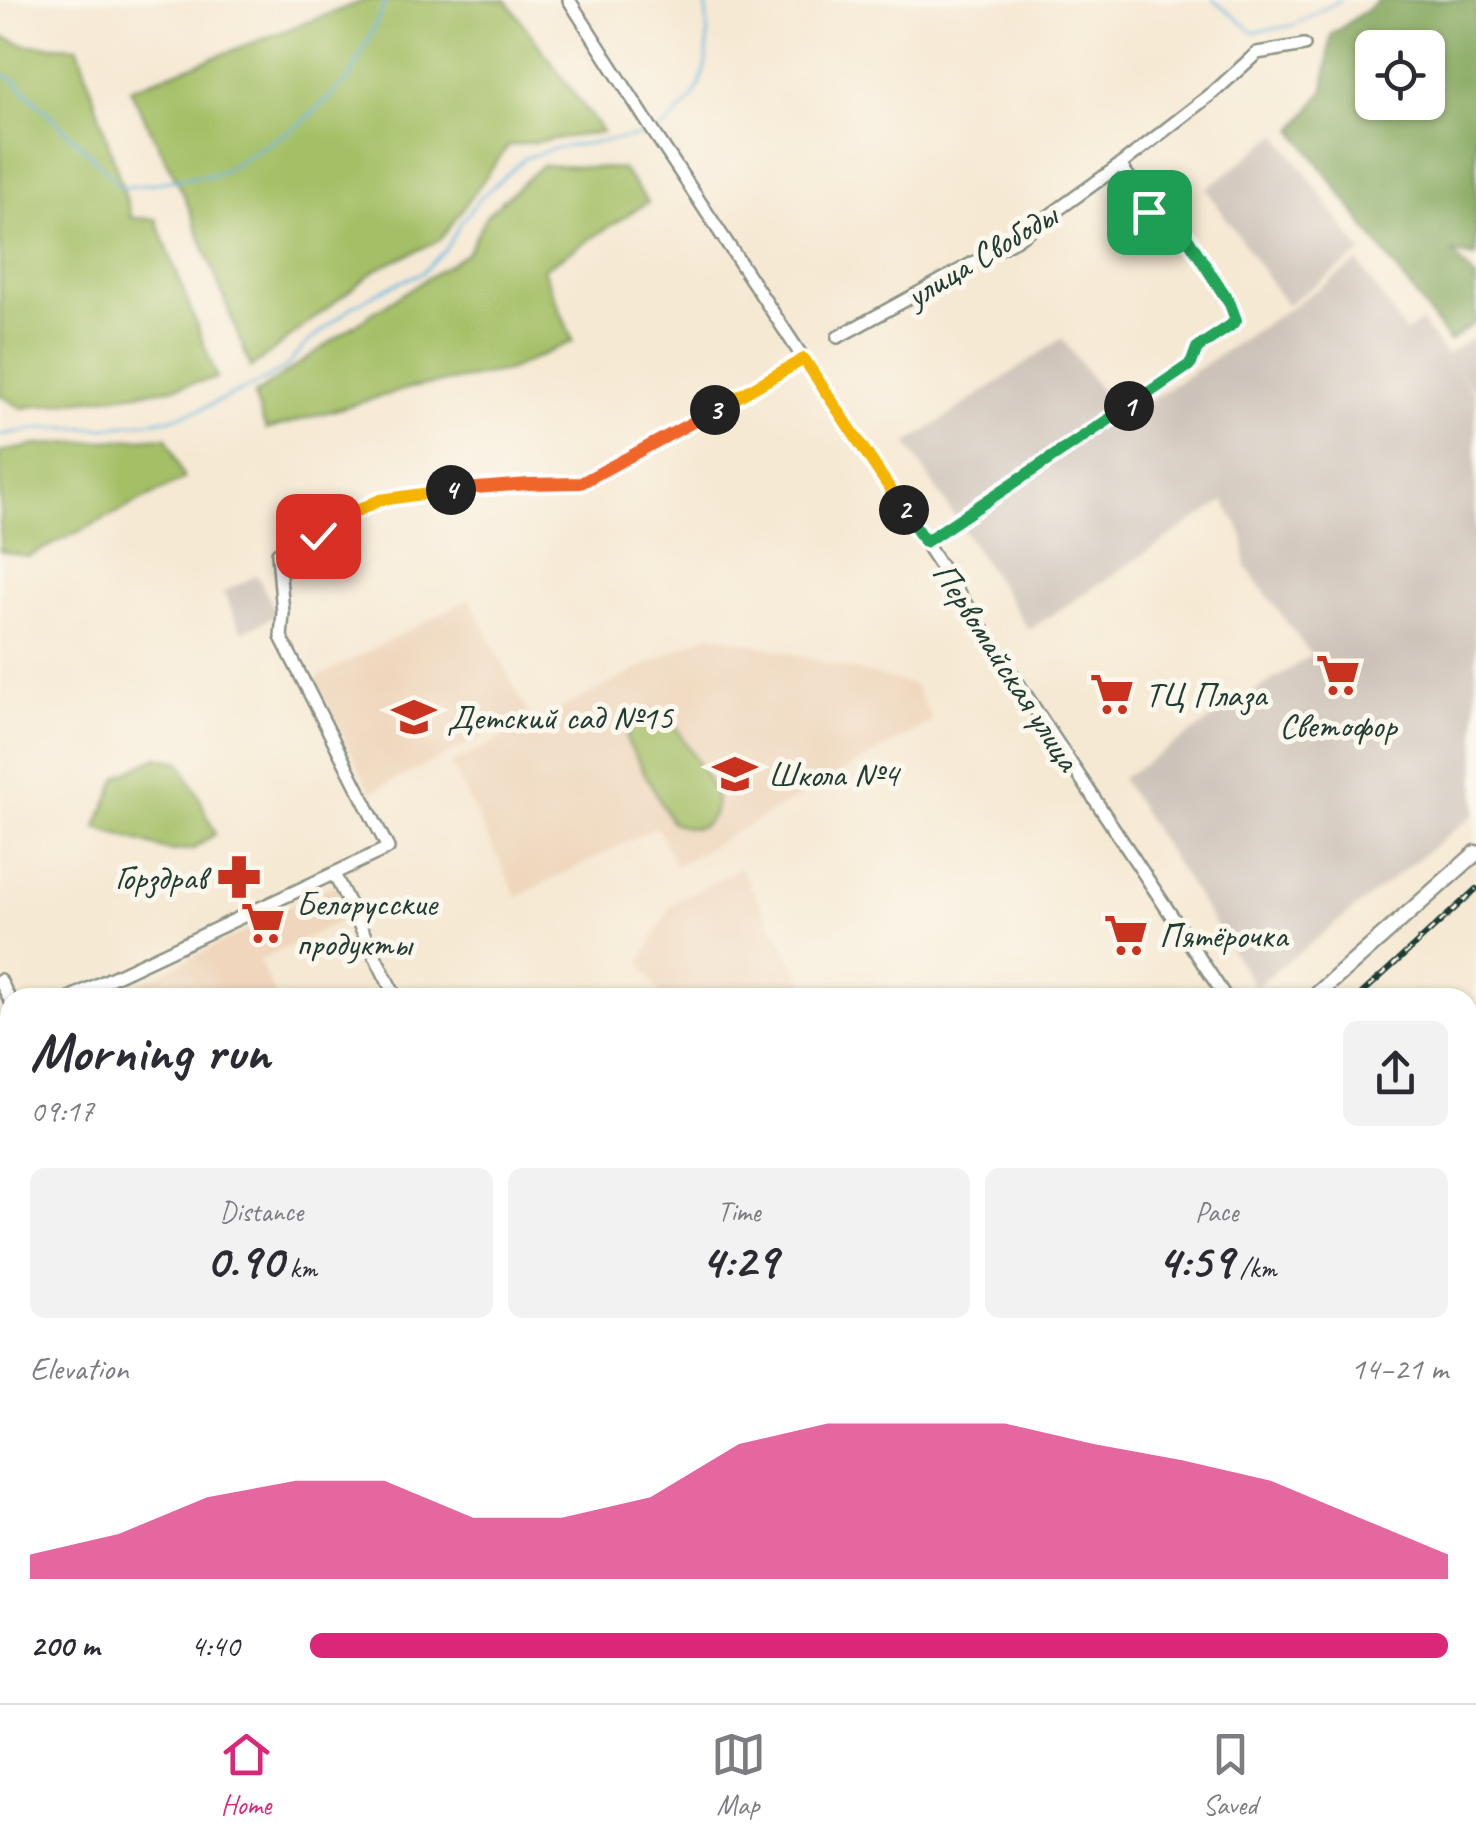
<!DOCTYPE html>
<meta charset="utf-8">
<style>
:root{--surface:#fff;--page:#f2f2f3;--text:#2b2b33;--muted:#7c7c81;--line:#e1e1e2;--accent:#db2777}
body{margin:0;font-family:Caveat,sans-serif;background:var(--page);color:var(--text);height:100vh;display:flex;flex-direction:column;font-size:38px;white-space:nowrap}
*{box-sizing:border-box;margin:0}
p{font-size:32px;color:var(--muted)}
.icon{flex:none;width:55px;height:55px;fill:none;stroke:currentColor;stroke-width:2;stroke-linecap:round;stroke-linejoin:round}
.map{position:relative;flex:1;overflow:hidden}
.side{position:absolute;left:0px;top:988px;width:1478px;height:718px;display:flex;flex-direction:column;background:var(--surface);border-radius:30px 30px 0 0;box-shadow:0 2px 8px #0004}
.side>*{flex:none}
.fabs{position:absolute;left:1355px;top:30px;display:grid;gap:20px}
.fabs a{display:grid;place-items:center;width:90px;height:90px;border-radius:15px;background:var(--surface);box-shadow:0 2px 8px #0004;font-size:50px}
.pin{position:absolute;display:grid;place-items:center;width:85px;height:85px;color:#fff;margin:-42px;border-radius:20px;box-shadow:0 5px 15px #0006}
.km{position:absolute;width:50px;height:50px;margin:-25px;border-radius:50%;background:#222;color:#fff;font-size:28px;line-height:50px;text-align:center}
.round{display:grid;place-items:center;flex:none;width:105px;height:105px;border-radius:15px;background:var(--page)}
.headline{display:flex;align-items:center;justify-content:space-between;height:170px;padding:0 30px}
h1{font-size:55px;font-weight:700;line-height:75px}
.metrics{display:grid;grid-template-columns:repeat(3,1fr);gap:15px;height:170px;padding:10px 30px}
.metrics div{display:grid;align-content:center;border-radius:15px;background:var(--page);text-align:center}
.metrics b{font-size:50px;font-weight:700}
.metrics small{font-size:28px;font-weight:400}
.metrics p{font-size:28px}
.chart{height:280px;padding:20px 30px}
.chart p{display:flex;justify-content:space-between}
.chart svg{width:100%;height:180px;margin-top:10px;fill:var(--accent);opacity:.7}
ul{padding:0 30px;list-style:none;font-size:32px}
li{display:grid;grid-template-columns:160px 120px 1fr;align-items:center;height:75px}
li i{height:25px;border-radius:12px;background:var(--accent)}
.menu{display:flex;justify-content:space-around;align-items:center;height:140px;border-top:2px solid var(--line);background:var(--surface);font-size:28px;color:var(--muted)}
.menu a{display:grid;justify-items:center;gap:5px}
.menu .selected{color:var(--accent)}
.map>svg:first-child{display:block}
.built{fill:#efd6bc}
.industrial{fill:#cdc2b9}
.green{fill:#a4bf66;stroke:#627e4d;stroke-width:2.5}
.forest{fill:#83a65b;stroke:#517248;stroke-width:2.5;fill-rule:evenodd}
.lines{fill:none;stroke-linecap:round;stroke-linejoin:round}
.stream{stroke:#66b6e1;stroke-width:2.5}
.minor-casing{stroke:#8a9384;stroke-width:16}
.major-casing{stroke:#8a9384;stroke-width:19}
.minor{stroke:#fff;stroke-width:11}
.major{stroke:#fff;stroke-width:14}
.rail-casing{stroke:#1f3d34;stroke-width:6}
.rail{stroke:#fbf7ec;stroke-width:2.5;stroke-dasharray:8;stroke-linecap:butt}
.split-1-casing{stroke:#fff;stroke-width:20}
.split-2-casing{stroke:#fff;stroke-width:20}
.split-3-casing{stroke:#fff;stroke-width:20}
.split-4-casing{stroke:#fff;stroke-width:20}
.split-5-casing{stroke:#fff;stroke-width:20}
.split-1{stroke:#22a559;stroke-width:12}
.split-2{stroke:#22a559;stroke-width:12}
.split-3{stroke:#f5b400;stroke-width:12}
.split-4{stroke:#f0652b;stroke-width:12}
.split-5{stroke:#f5b400;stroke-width:12}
.labels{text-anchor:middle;stroke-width:10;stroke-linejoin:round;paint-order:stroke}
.street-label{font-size:35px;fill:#1f3d34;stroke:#fbf7ec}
.poi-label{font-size:35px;fill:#1f3d34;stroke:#fbf7ec;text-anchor:start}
</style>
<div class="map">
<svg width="1476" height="1703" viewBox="0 0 1476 1703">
<rect width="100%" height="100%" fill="#fbf7ec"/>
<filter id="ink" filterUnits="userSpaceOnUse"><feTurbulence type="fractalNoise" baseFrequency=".01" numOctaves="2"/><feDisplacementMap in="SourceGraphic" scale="20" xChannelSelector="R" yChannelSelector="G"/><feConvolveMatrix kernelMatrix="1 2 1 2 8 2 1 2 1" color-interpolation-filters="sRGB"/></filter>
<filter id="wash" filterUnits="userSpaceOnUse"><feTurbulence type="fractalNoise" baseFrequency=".0048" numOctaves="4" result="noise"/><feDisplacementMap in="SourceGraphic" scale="40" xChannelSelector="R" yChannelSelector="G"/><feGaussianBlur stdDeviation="2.25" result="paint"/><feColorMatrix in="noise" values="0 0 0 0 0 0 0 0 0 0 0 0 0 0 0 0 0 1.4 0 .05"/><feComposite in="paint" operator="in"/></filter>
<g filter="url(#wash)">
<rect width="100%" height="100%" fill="#f6e9d3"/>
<path class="built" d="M470,599l58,115 -157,78 -57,-113z
M710,633l204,52 19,36 -257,145 -19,-39 -140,70 -66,-133z
M740,868l69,124 -10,6 -138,-1 -20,-35 30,-57z
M335,884l15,32 -91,45 17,35 -166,2 144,-71 16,-12z"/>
<path class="industrial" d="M1278,134l84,119 -76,52 -80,-116z
M1358,262l47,70 16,-10 24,33 31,-19v56l-20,-23 20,27v417l-221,174 -134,-208 190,-124 -65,-88 -3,-33 -19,-33 -195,129 -122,-186 155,-106 59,82z
M257,575l20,40 -35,17 -19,-40z
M1468,1519l8,16v168h-499l-3,-8h494z"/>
<path class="green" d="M366,0h140l96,132 -94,14 -68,94 -63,29 -126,99 -67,-173 -54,-106z
M0,36l26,9 52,2 54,171 24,1 61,159 -56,12 -139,18 -22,-13z
M542,165l80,4 26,33 -105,67 30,72 -66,30 -97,17 -144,42 -12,-35 120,-83 93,-59 20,-38z
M167,437l17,42 -156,78 -28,-6v-99l37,-7z
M653,712l10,2 9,6 43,72c4,31 -17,45 -44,29l-44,-80c1,-18 8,-26 26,-29z
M157,757l23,5 20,37 15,35 -22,15 -23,2 -74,-23 22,-51z"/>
<path class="forest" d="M1380,0h96v257l-23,-4 23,26v43l-27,19 -155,-211 30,-39 7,-56zM1372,48h56v54h-56z
M10,1164v531h505l5,8h-520v-534z"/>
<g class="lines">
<path class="stream" d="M1213,0l41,32 37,-6 50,-26
M0,74l13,5 86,84 22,25 97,-14 83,-50 49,-46 37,-78
M659,131c53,-41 50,-69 47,-131
M0,435l42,-7h63l63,-9 31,-9 57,-26 29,-16 20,-23 47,-38 28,-16 43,-19 23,-23 15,-27 19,-24 45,-40 30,-10 93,-13"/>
</g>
</g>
<g filter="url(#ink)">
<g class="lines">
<g class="minor-casing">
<path id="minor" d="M569,0l86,134 571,864
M838,337l179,-98 103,-74 94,-73 43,-39 47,-8
M318,535l21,-16 41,-19 69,-10 79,-6 53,-1 224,-124
M925,541l266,-177 6,-16 33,-21 5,-7 -5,-16 -45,-70 -36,-22 -15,-28 -14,-19
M334,874l62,124
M0,980l10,20
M69,998l319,-150 -107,-211 2,-24 -5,-60
M0,1150l10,-4
M1468,1449l8,4"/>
</g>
<g class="major-casing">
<path id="major" d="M1313,998l163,-145
M752,1695l4,8
M765,1695l2,8"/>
</g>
<use href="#minor" class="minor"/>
<use href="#major" class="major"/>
<g class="rail-casing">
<path id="rail" d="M1357,998l119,-109
M890,1695l2,8
M908,1695v8
M962,1695l3,8
M1144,1695l4,8"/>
</g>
<use href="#rail" class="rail"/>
</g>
</g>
<g class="lines" filter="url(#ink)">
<g class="split-1-casing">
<path id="split-1" d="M1129,406l62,-42 6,-16 33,-22 6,-6 -6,-16 -45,-70 -36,-22"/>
</g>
<g class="split-2-casing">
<path id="split-2" d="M904,510l21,32 204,-136"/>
</g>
<g class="split-3-casing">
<path id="split-3" d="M715,410l89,-51 100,151"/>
</g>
<g class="split-4-casing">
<path id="split-4" d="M451,490l77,-6 53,-1 134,-73"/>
</g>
<g class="split-5-casing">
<path id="split-5" d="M318,536l22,-17 40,-19 71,-10"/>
</g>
<use href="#split-1" class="split-1"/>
<use href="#split-2" class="split-2"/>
<use href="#split-3" class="split-3"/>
<use href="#split-4" class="split-4"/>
<use href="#split-5" class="split-5"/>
</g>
<defs>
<g id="supermarket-bare" transform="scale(3.45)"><path d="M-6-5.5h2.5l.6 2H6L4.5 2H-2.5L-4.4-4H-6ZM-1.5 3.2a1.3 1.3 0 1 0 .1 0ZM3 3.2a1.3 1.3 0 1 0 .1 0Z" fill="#c8321e" stroke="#fbf7ec" stroke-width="2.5" paint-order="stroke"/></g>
<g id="school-bare" transform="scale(3.45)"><path d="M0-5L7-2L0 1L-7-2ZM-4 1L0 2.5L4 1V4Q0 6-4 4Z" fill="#c8321e" stroke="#fbf7ec" stroke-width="2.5" paint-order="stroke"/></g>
<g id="pharmacy-bare" transform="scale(3.45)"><path d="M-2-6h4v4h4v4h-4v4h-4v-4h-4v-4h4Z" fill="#c8321e" stroke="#fbf7ec" stroke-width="2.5" paint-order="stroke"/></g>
</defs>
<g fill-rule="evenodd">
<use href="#supermarket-bare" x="1338" y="675"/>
<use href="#supermarket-bare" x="1112" y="694"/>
<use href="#school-bare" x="414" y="717"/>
<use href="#school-bare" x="735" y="774"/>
<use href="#pharmacy-bare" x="239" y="877"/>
<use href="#supermarket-bare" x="263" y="923"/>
<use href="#supermarket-bare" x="1126" y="935"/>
</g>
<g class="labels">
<g class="street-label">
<text transform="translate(981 255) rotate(-31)" y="12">улица Свободы</text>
<text transform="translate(1007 666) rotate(57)" y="12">Первомайская улица</text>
</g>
<g class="poi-label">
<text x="1145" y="706">ТЦ Плаза</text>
<text x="447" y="729">Детский сад №15</text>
<text x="1338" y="737" text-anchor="middle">Светофор</text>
<text x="768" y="786">Школа №4</text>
<text x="206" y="889" text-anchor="end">Горздрав</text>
<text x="296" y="915">Белорусские<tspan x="296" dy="40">продукты</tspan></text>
<text x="1159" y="947">Пятёрочка</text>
</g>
</g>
</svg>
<div class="fabs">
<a><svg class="icon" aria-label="locate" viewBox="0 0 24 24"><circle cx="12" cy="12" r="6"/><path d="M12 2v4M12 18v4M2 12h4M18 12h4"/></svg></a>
</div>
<div class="pin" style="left:1149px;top:212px;background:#1e9e55"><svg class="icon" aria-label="arrive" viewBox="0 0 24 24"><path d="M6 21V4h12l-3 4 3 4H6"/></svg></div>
<div class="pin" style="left:318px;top:536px;background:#d93025"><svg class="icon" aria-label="check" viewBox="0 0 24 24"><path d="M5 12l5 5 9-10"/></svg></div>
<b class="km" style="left:1129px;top:406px">1</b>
<b class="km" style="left:904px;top:510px">2</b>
<b class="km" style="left:715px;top:410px">3</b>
<b class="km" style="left:451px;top:490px">4</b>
<section class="side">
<div class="headline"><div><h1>Morning run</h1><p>09:17</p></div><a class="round"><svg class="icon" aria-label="share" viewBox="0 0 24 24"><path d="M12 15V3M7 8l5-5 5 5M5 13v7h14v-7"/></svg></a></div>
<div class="metrics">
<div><p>Distance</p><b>0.90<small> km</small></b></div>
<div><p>Time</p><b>4:29</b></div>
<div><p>Pace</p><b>4:59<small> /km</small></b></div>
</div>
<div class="chart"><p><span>Elevation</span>14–21 m</p>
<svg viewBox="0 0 160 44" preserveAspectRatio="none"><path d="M0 44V38L10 33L20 24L30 20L40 20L50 29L60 29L70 24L80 11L90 6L100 6L110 6L120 11L130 15L140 20L150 29L160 38V44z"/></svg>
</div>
<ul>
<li><b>200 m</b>4:40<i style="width:100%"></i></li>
</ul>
</section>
</div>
<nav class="menu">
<a class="selected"><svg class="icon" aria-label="home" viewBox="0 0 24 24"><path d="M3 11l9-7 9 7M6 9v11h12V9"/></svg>Home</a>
<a><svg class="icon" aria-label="map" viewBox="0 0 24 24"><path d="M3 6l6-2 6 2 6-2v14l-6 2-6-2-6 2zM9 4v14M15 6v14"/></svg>Map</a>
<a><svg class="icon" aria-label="saved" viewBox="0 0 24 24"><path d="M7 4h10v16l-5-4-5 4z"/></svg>Saved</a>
</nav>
